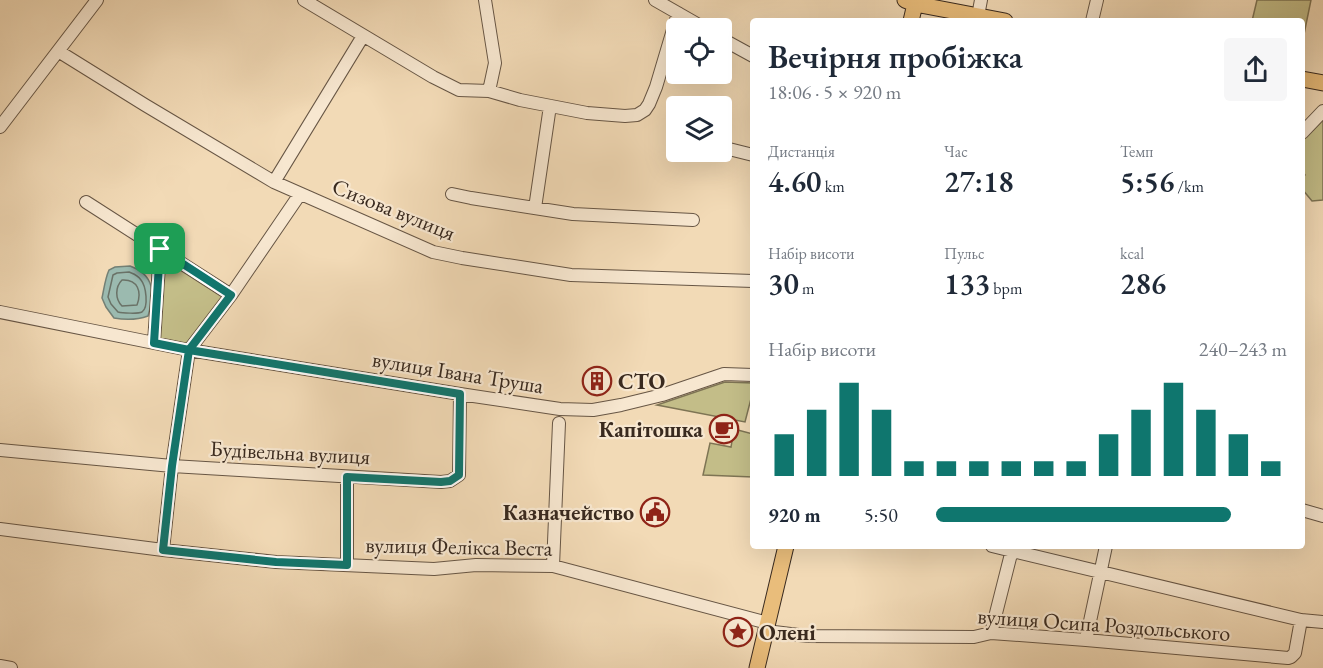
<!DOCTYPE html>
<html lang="uk">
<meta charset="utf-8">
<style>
:root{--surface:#fff;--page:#f6f6f7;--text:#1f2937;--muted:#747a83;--accent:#0f766e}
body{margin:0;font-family:"EB Garamond",serif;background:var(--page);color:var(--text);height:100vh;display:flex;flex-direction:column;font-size:22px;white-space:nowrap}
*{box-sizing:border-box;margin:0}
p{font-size:20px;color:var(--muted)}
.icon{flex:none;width:33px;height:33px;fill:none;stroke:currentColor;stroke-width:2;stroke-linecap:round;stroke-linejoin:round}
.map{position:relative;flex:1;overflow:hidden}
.details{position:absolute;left:750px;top:18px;width:555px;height:531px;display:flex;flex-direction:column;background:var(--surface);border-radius:6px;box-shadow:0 6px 24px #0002}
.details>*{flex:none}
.tools{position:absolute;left:666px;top:18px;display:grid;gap:12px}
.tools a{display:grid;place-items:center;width:66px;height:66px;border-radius:6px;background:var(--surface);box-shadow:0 6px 24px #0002;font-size:30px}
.pin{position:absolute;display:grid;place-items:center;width:51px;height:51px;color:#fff;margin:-26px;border-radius:12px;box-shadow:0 3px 9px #0006}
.round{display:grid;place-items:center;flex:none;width:63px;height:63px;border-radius:6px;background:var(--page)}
.summary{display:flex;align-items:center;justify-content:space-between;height:102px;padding:0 18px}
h1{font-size:33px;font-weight:600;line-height:45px}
.stats{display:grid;grid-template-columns:repeat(3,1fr);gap:9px;height:102px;padding:6px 18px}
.stats div{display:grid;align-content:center}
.stats b{font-size:30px;font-weight:600}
.stats small{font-size:16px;font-weight:400}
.stats p{font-size:16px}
.chart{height:168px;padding:12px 18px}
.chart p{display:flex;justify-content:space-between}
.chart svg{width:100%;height:108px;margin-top:6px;stroke:var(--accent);stroke-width:6}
ul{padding:0 18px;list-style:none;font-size:20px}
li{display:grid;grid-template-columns:96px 72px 1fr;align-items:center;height:45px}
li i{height:15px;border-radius:8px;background:var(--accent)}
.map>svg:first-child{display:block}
.green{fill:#c3bd88;stroke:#7e7454;stroke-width:1.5}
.water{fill:#9bbaaf;stroke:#748075;stroke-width:1.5}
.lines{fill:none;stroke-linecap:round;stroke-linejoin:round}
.shore{stroke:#6a7267;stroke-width:1.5}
.minor-casing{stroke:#675645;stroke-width:14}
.major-casing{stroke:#392a1f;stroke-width:17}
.minor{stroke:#f7e7d0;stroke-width:12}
.major{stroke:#e9bd7b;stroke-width:15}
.route-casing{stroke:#fff;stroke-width:12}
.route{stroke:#0f766e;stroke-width:8}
.labels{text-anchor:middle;stroke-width:4.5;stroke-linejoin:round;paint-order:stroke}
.street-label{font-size:22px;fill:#392a1f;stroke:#f7e7d0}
.poi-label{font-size:22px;font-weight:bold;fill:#392a1f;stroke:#f7e7d0;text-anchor:start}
</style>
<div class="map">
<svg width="1323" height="668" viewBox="0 0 1323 668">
<rect width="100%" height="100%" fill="#f2dab6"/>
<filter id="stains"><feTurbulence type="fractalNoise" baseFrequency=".00333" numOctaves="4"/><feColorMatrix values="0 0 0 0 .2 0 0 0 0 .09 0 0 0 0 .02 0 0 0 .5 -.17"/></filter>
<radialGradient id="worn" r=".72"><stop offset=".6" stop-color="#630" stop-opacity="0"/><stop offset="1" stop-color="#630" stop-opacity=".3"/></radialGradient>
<path class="green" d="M1257,0h54l-9,44v-23h-50z
M1323,117v83l-11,1 -10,-12v-11l3,-3 -3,-4v-34z
M162,254l65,41 -40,52 -30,-6z
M725,382l28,1v8l-8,31 -88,-17z
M734,429l19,5v43l-50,-2 7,-32 21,4z"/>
<path class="water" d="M130,266c25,9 25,28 18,50 -11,4 -23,4 -34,2l-8,-11 -4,-9c2,-9 3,-19 7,-28l6,-3z"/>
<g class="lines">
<path class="shore" d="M129,272c5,2 9,3 12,8 5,6 8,27 1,32 -4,2 -20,1 -24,0l-7,-8 -3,-7 5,-22 4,-2z
M122,280c16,-1 20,12 15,25l-15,1c-7,-7 -7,-19 0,-26z"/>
<g class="minor-casing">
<path id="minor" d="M304,0l129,77 26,13 30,1 31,9 67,13 38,3 12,-1 8,-5 4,-6 7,-17 22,-74
M485,0l10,63 -6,28
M655,0l49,28
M978,16l3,-16
M1092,21l5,-21
M722,39l31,17
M58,51l87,54 129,77 159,70 29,6 109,17 182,6
M0,127l97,-127
M1302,133l21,-22
M725,148l28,7
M274,182l89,-146
M452,194l19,4 102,16 120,6
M86,202l145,93
M535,208l15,-102
M0,312l189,38 271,44 100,15 33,1 28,-5 41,-10 62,-21 29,1
M154,343l6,-94
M0,450l172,16 269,16 9,-1 9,-6 1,-81
M347,477v88
M1302,510l21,6
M0,529l163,21 113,12 158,7 42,-4 77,1 215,57
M992,546l309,74 22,2
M163,550l9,-84 17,-116 42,-55 69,-101
M553,566l6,-143
M766,631l41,5 167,1 17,-4 95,7 202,18 3,-1 4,-4 6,-33
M991,633l22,-87
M1086,640l20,-94
M0,666l11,2"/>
</g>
<g class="major-casing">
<path id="major" d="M905,0l10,4 90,17
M911,21l4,-17
M1302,79l21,4
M757,668l29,-122"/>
</g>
<use href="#minor" class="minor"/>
<use href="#major" class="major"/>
</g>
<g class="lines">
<g class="route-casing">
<path id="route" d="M160,249l-6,94 35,7 -17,116 -9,84 113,12 71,3v-88l94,5 9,-1 9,-6 1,-81 -271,-44 42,-55 -71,-46"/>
</g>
<use href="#route" class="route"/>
</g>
<defs>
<g id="building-ring" transform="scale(1.5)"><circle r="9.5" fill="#f7e7d0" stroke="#8f2418" stroke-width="1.5"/><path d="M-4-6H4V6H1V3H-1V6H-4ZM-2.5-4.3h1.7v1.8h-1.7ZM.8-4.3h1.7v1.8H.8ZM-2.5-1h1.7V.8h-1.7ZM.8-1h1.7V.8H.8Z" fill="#8f2418"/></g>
<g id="cafe-ring" transform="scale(1.5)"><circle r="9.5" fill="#f7e7d0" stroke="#8f2418" stroke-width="1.5"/><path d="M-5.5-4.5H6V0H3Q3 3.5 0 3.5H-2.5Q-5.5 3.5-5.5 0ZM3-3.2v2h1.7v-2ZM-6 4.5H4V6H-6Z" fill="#8f2418"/></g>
<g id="civic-ring" transform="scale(1.5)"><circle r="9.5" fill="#f7e7d0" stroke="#8f2418" stroke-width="1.5"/><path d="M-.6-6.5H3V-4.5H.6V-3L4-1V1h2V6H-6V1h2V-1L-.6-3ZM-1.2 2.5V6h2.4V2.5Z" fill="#8f2418"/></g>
<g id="sight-ring" transform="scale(1.5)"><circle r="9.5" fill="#f7e7d0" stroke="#8f2418" stroke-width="1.5"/><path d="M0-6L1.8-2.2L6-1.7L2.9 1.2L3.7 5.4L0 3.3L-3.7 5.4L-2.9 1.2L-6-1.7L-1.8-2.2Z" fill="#8f2418"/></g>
</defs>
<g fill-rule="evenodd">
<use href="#building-ring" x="597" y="381"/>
<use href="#cafe-ring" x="724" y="429"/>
<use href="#civic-ring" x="655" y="512"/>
<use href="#sight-ring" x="738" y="632"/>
</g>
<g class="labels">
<g class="street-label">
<text transform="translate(394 209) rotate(22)" y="8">Сизова вулиця</text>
<text transform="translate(458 372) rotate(9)" y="8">вулиця Івана Труша</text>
<text transform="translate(290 452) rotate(3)" y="8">Будівельна вулиця</text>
<text transform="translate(459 546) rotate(1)" y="8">вулиця Фелікса Веста</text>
<text transform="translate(1104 624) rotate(4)" y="8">вулиця Осипа Роздольського</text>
</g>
<g class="poi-label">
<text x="618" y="389">СТО</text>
<text x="703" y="437" text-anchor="end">Капітошка</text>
<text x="634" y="520" text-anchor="end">Казначейство</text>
<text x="759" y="640">Олені</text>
</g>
</g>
<rect width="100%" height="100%" filter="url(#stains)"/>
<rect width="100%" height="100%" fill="url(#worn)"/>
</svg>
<div class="tools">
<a><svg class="icon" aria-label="locate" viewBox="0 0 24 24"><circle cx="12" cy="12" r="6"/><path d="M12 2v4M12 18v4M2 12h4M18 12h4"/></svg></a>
<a><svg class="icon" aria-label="layers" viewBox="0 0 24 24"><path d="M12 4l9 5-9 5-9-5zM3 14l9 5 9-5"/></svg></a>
</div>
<div class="pin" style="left:160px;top:249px;background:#1e9e55"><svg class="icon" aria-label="arrive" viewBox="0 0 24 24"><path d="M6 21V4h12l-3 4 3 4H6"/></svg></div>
<section class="details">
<div class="summary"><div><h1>Вечірня пробіжка</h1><p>18:06 · 5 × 920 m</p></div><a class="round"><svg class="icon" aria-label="share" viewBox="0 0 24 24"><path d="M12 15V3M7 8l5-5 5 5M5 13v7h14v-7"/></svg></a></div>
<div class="stats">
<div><p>Дистанція</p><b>4.60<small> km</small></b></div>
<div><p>Час</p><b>27:18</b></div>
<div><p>Темп</p><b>5:56<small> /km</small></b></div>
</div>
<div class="stats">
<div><p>Набір висоти</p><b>30<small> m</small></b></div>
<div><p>Пульс</p><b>133<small> bpm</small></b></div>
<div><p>kcal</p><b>286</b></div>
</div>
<div class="chart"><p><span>Набір висоти</span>240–243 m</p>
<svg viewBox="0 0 160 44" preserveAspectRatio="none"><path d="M5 44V27M15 44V17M25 44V6M35 44V17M45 44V38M55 44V38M65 44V38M75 44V38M85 44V38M95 44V38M105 44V27M115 44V17M125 44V6M135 44V17M145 44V27M155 44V38"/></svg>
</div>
<ul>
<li><b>920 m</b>5:50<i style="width:84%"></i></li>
</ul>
</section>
</div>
